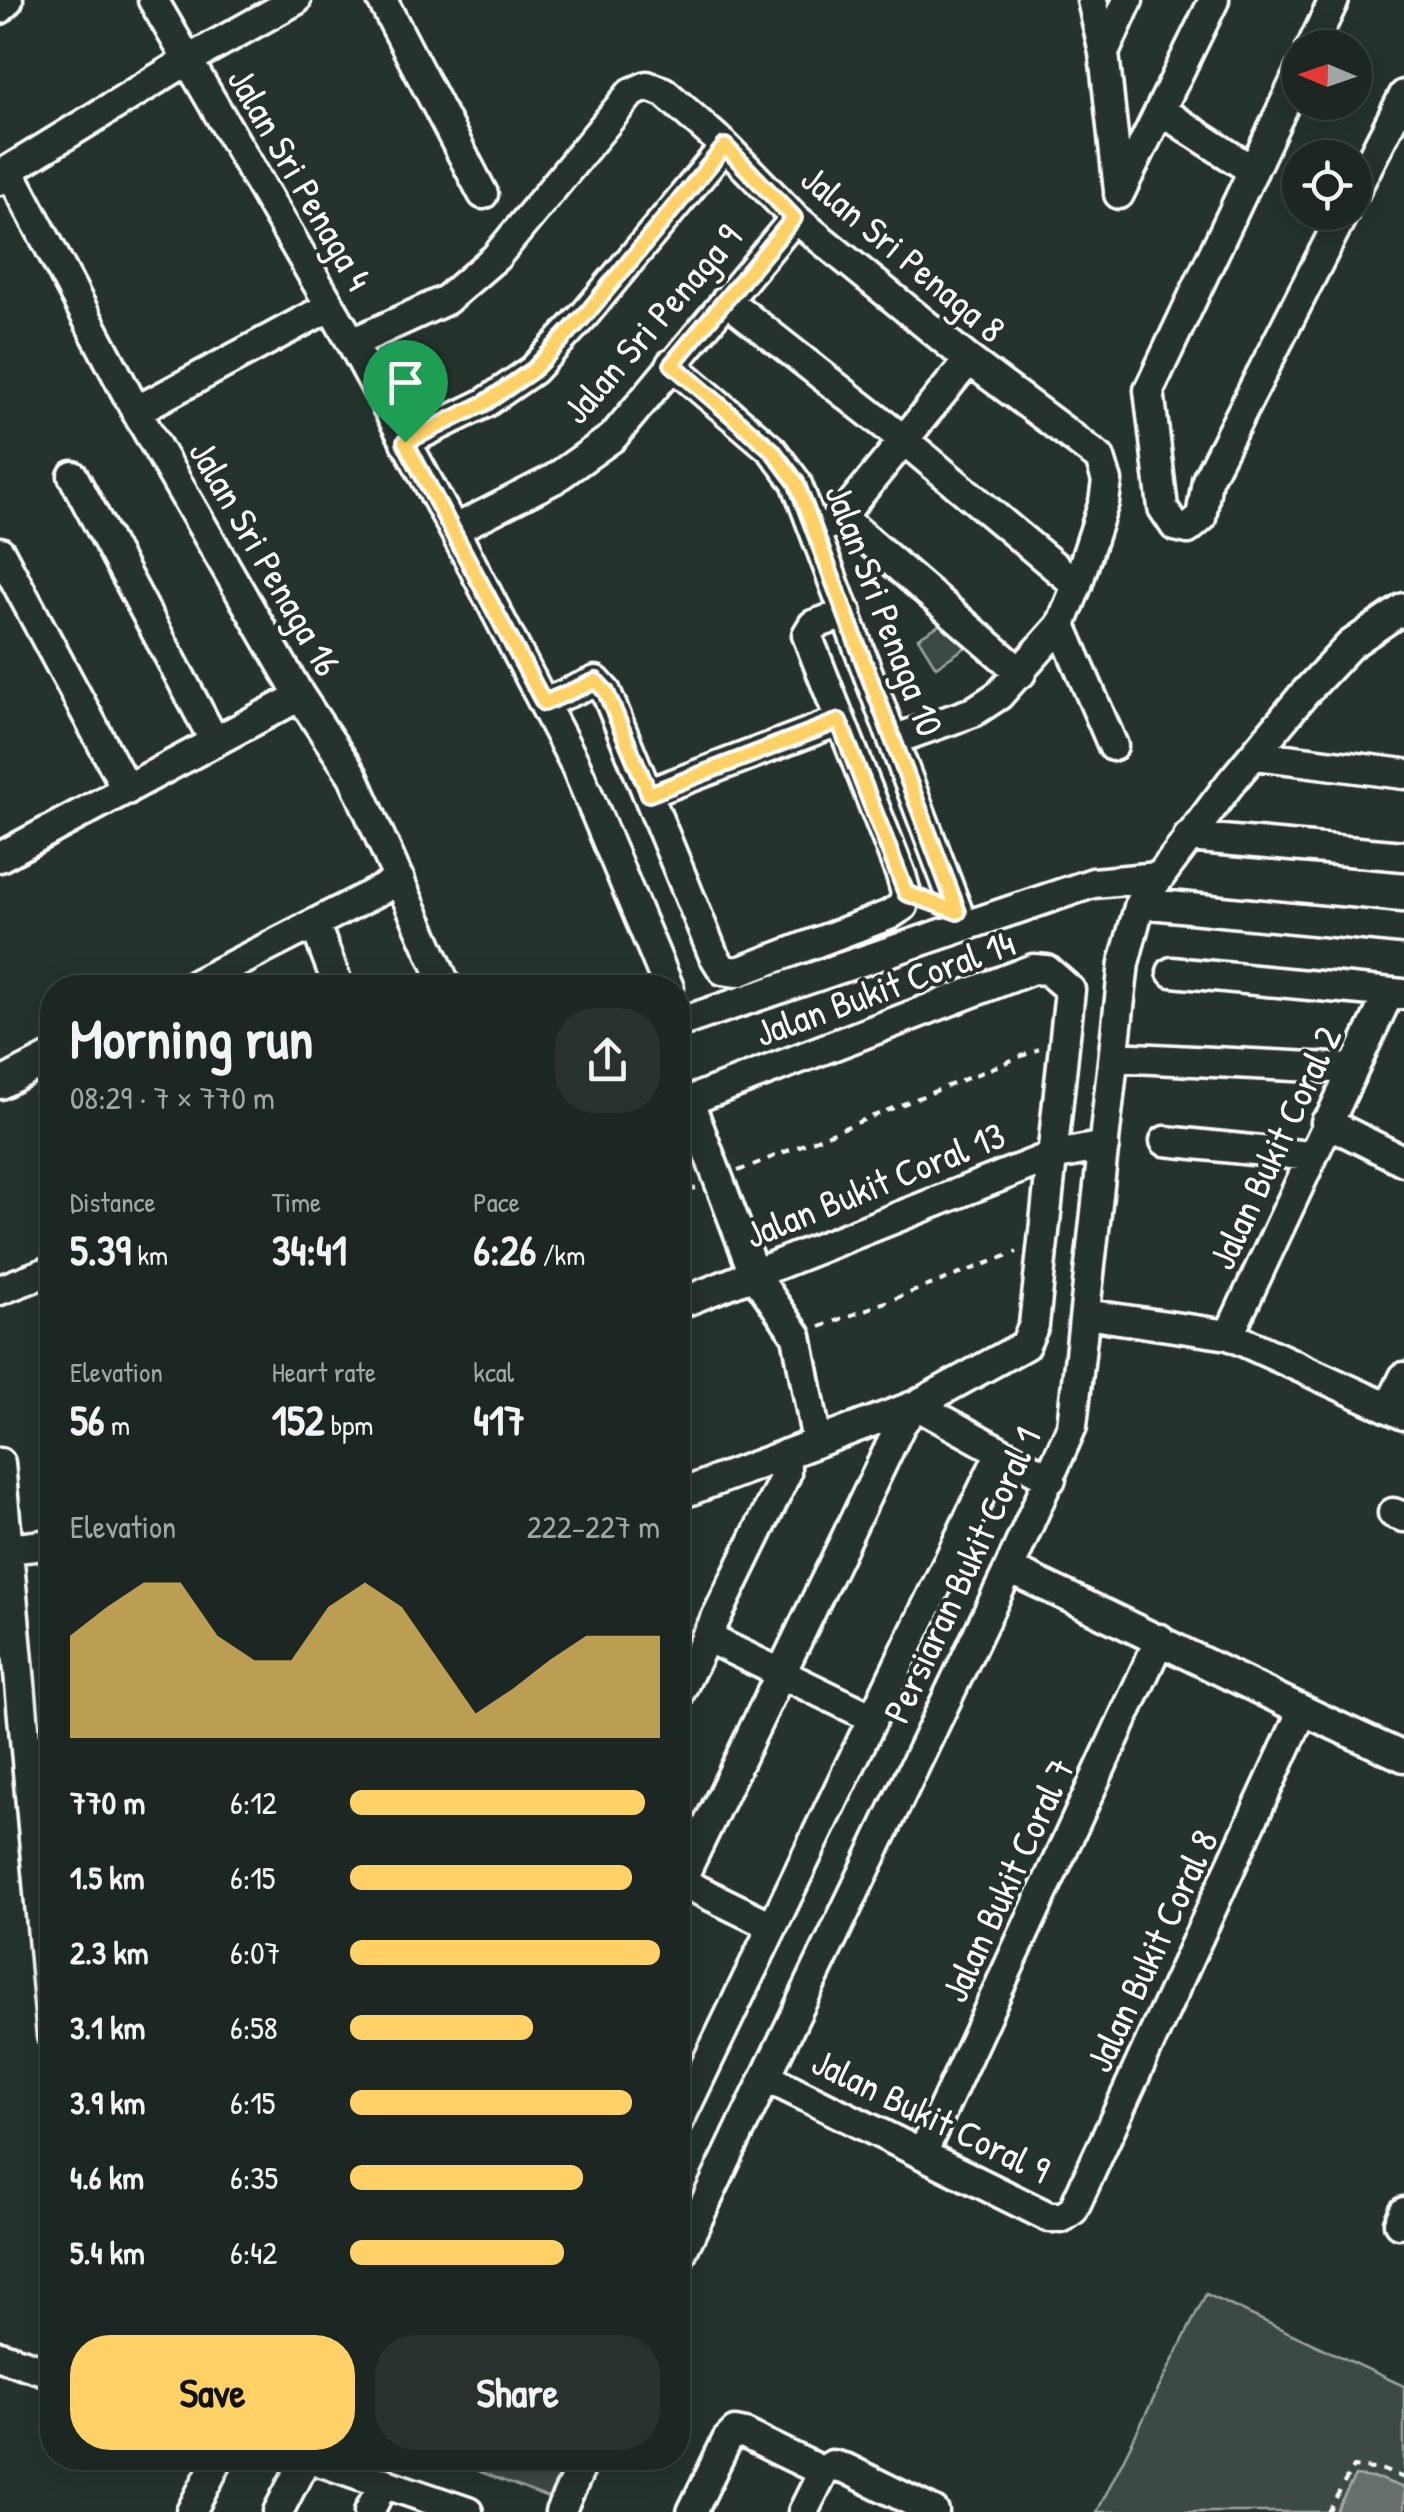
<!DOCTYPE html>
<meta charset="utf-8">
<style>
:root{--surface:#1c2622;--page:#29322f;--text:#f1f3f6;--muted:#a0a5a5;--line:#3a4340;--accent:#ffd166}
body{margin:0;font-family:"Patrick Hand",sans-serif;background:var(--page);color:var(--text);height:100vh;display:flex;flex-direction:column;font-size:38px;white-space:nowrap}
*{box-sizing:border-box;margin:0}
p{font-size:32px;color:var(--muted)}
.icon{flex:none;width:55px;height:55px;fill:none;stroke:currentColor;stroke-width:2;stroke-linecap:round;stroke-linejoin:round}
.map{position:relative;flex:1;overflow:hidden}
.side{position:absolute;left:40px;top:975px;width:650px;height:1495px;display:flex;flex-direction:column;background:var(--surface);border-radius:40px;box-shadow:0 5px 25px #0003,0 0 0 2px var(--line)}
.side>*{flex:none}
.needle{width:65px;rotate:272deg}
.buttons{position:absolute;left:1282px;top:30px;display:grid;gap:20px}
.buttons a{display:grid;place-items:center;width:90px;height:90px;border-radius:50%;background:var(--surface);box-shadow:0 5px 25px #0003,0 0 0 2px var(--line);font-size:50px}
.pin{position:absolute;display:grid;place-items:center;width:85px;height:85px;color:#fff;margin:-102px -42px;border-radius:50% 50% 50% 0;rotate:-45deg;box-shadow:0 0 10px #0007}
.pin .icon{rotate:45deg}
.round{display:grid;place-items:center;flex:none;width:105px;height:105px;border-radius:40px;background:var(--page)}
.summary{display:flex;align-items:center;justify-content:space-between;height:170px;padding:0 30px}
h1{font-size:55px;font-weight:800;line-height:75px}
.stats{display:grid;grid-template-columns:repeat(3,1fr);gap:15px;height:170px;padding:10px 30px}
.stats div{display:grid;align-content:center}
.stats b{font-size:42px;font-weight:800}
.stats small{font-size:28px;font-weight:400}
.stats p{font-size:28px}
.chart{height:280px;padding:20px 30px}
.chart p{display:flex;justify-content:space-between}
.chart svg{width:100%;height:180px;margin-top:10px;fill:var(--accent);opacity:.7}
.primary-button{display:flex;gap:20px;margin-top:auto;padding:20px 30px}
.primary-button a{flex:1;height:115px;border-radius:40px;background:var(--accent);color:#111;font-size:40px;font-weight:800;line-height:115px;text-align:center}
.primary-button a+a{background:var(--page);color:var(--text)}
ul{padding:0 30px;list-style:none;font-size:32px}
li{display:grid;grid-template-columns:160px 120px 1fr;align-items:center;height:75px}
li i{height:25px;border-radius:12px;background:var(--accent)}
.map>svg:first-child{display:block}
.green{fill:#3e4944;stroke:#9ea4a2;stroke-width:2.5}
.water{fill:#67706c;stroke:#a4a9a7;stroke-width:2.5}
.lines{fill:none;stroke-linecap:round;stroke-linejoin:round}
.minor-casing{stroke:#fff;stroke-width:35}
.path{stroke:#fff;stroke-width:4;stroke-dasharray:8 8;stroke-linecap:butt}
.minor{stroke:#26332d;stroke-width:28}
.route-casing{stroke:#fff;stroke-width:20}
.route{stroke:#ffd166;stroke-width:12}
.labels{text-anchor:middle;stroke-width:8;stroke-linejoin:round;paint-order:stroke}
.street-label{font-size:38px;fill:#fff;stroke:#26332d}
</style>
<div class="map">
<svg width="1404" height="2512" viewBox="0 0 1404 2512">
<rect width="100%" height="100%" fill="#26332d"/>
<filter id="ink" filterUnits="userSpaceOnUse"><feTurbulence type="fractalNoise" baseFrequency=".01" numOctaves="2"/><feDisplacementMap in="SourceGraphic" scale="20" xChannelSelector="R" yChannelSelector="G"/><feConvolveMatrix kernelMatrix="1 2 1 2 8 2 1 2 1" color-interpolation-filters="sRGB"/></filter>
<g filter="url(#ink)">
<path class="green" d="M941,624l25,23 -30,20 -18,-29z
M1206,2294l198,92v126h-307z
M445,2458h128l-20,42z"/>
<path class="water" d="M1355,2476l25,3 24,9v24h-69z"/>
<g class="lines">
<g class="minor-casing">
<path id="minor" d="M153,0l199,343 102,187 121,234 94,224
M382,0l101,194
M1092,0l12,53 15,138
M0,9l8,-9
M1311,48l23,-48
M1104,53l24,-53
M1300,71l-151,319 14,118 12,18 13,3 13,-11 6,-38 137,-268
M1160,110l93,61
M9,170l127,241 164,285 53,80 94,212
M0,180l9,-10 179,-110 108,-60
M1355,191l49,-96
M1119,194l95,-194
M726,300l179,141 172,144
M352,343l94,-43 50,-43 135,-164 16,-7 17,6 61,54 70,72 174,142 131,98 7,23 -3,21 -27,83 -16,40 -62,70 -26,17 -80,28
M671,364l101,86 24,32 167,444
M136,411l193,-104
M405,442l80,-39 48,-33 53,-57 139,-167
M73,476l142,266
M841,517l128,-157
M454,530l100,-51 59,-42 182,-219
M817,532l24,-15 180,156
M0,552l127,238
M1061,625l52,121
M544,703l52,-22 10,11 107,262 10,16 15,2 151,-57 14,-9 3,-13 -5,-18 -94,-240 6,-10 34,-12
M1256,755l148,19
M649,793l190,-72
M1188,837l216,19
M0,857l300,-161
M1140,903l264,26
M315,925l24,63
M1172,972l231,22
M188,988l212,-108
M678,1023l415,-140 65,-6
M1114,1057l239,12
M0,1084l52,-27
M689,1101l65,173 43,62 20,106
M678,1105l355,-136 14,1 23,20 -36,335 -9,20 -109,60 -238,90
M1326,1122l78,39
M1165,1141l145,15
M0,1290l52,-20
M678,1304l374,-148 52,-10
M1085,1314l144,21 175,80
M1229,1335l160,-342
M916,1405l135,74
M1389,1408l15,-31
M0,1463l52,573
M1393,1513l11,4
M8,1549l44,-5
M1009,1569c132,61 262,129 395,188
M706,1637l167,81
M678,1696l108,-222v-20
M678,1880l94,46
M678,1887l223,-463 15,-19
M766,2077l283,140h14l10,-7 229,-498
M678,2123l323,-671
M923,2152l237,-513
M1399,2223l5,-11
M678,2260l331,-691 63,-143 52,-463 16,-60 91,-121 73,-88 46,-49 54,-37
M0,2356l52,17
M310,2458l158,54
M823,2472l9,-7 15,4 87,43
M191,2512l28,-54
M278,2512l28,-54
M369,2512l15,-30
M560,2512l25,-54
M692,2512l35,-72 8,-8 10,2 78,38
M803,2512l20,-40"/>
</g>
<path class="path" d="M738,1171l301,-122
M678,1195l18,-7
M820,1327l197,-75
M1328,2512l25,-45 30,3 21,8"/>
<use href="#minor" class="minor"/>
</g>
</g>
<g class="lines" filter="url(#ink)">
<g class="route-casing">
<path id="route" d="M725,146l69,72 -122,146 100,86 24,32 162,430 -52,-19 -67,-172 -190,73 -43,-102 -10,-11 -52,22 -139,-261 80,-39 48,-33 53,-56z"/>
</g>
<use href="#route" class="route"/>
</g>
<g class="labels">
<g class="street-label">
<text transform="translate(300 179) rotate(60)" y="13">Jalan Sri Penaga 4</text>
<text transform="translate(903 254) rotate(40)" y="13">Jalan Sri Penaga 8</text>
<text transform="translate(652 324) rotate(-49)" y="13">Jalan Sri Penaga 9</text>
<text transform="translate(265 558) rotate(60)" y="13">Jalan Sri Penaga 16</text>
<text transform="translate(884 610) rotate(69)" y="13">Jalan Sri Penaga 10</text>
<text transform="translate(885 988) rotate(-20)" y="13">Jalan Bukit Coral 14</text>
<text transform="translate(1275 1148) rotate(-65)" y="13">Jalan Bukit Coral 2</text>
<text transform="translate(875 1185) rotate(-22)" y="13">Jalan Bukit Coral 13</text>
<text transform="translate(962 1575) rotate(-65)" y="13">Persiaran Bukit Coral 1</text>
<text transform="translate(1008 1880) rotate(-65)" y="13">Jalan Bukit Coral 7</text>
<text transform="translate(1152 1951) rotate(-65)" y="13">Jalan Bukit Coral 8</text>
<text transform="translate(931 2116) rotate(26)" y="13">Jalan Bukit Coral 9</text>
</g>
</g>
</svg>
<div class="buttons">
<a><svg class="needle" viewBox="-14 -14 28 28"><path d="M0-13l5 13h-10z" fill="#e53935"/><path d="M0 13l5-13h-10z" fill="#a0a5a5"/></svg></a>
<a><svg class="icon" aria-label="locate" viewBox="0 0 24 24"><circle cx="12" cy="12" r="6"/><path d="M12 2v4M12 18v4M2 12h4M18 12h4"/></svg></a>
</div>
<div class="pin" style="left:405px;top:442px;background:#1e9e55"><svg class="icon" aria-label="arrive" viewBox="0 0 24 24"><path d="M6 21V4h12l-3 4 3 4H6"/></svg></div>
<section class="side">
<div class="summary"><div><h1>Morning run</h1><p>08:29 · 7 × 770 m</p></div><a class="round"><svg class="icon" aria-label="share" viewBox="0 0 24 24"><path d="M12 15V3M7 8l5-5 5 5M5 13v7h14v-7"/></svg></a></div>
<div class="stats">
<div><p>Distance</p><b>5.39<small> km</small></b></div>
<div><p>Time</p><b>34:41</b></div>
<div><p>Pace</p><b>6:26<small> /km</small></b></div>
</div>
<div class="stats">
<div><p>Elevation</p><b>56<small> m</small></b></div>
<div><p>Heart rate</p><b>152<small> bpm</small></b></div>
<div><p>kcal</p><b>417</b></div>
</div>
<div class="chart"><p><span>Elevation</span>222–227 m</p>
<svg viewBox="0 0 160 44" preserveAspectRatio="none"><path d="M0 44V19L10 12L20 6L30 6L40 19L50 25L60 25L70 12L80 6L90 12L100 25L110 38L120 32L130 25L140 19L150 19L160 19V44z"/></svg>
</div>
<ul>
<li><b>770 m</b>6:12<i style="width:95%"></i></li>
<li><b>1.5 km</b>6:15<i style="width:91%"></i></li>
<li><b>2.3 km</b>6:07<i style="width:100%"></i></li>
<li><b>3.1 km</b>6:58<i style="width:59%"></i></li>
<li><b>3.9 km</b>6:15<i style="width:91%"></i></li>
<li><b>4.6 km</b>6:35<i style="width:75%"></i></li>
<li><b>5.4 km</b>6:42<i style="width:69%"></i></li>
</ul>
<div class="primary-button"><a>Save</a><a>Share</a></div>
</section>
</div>
